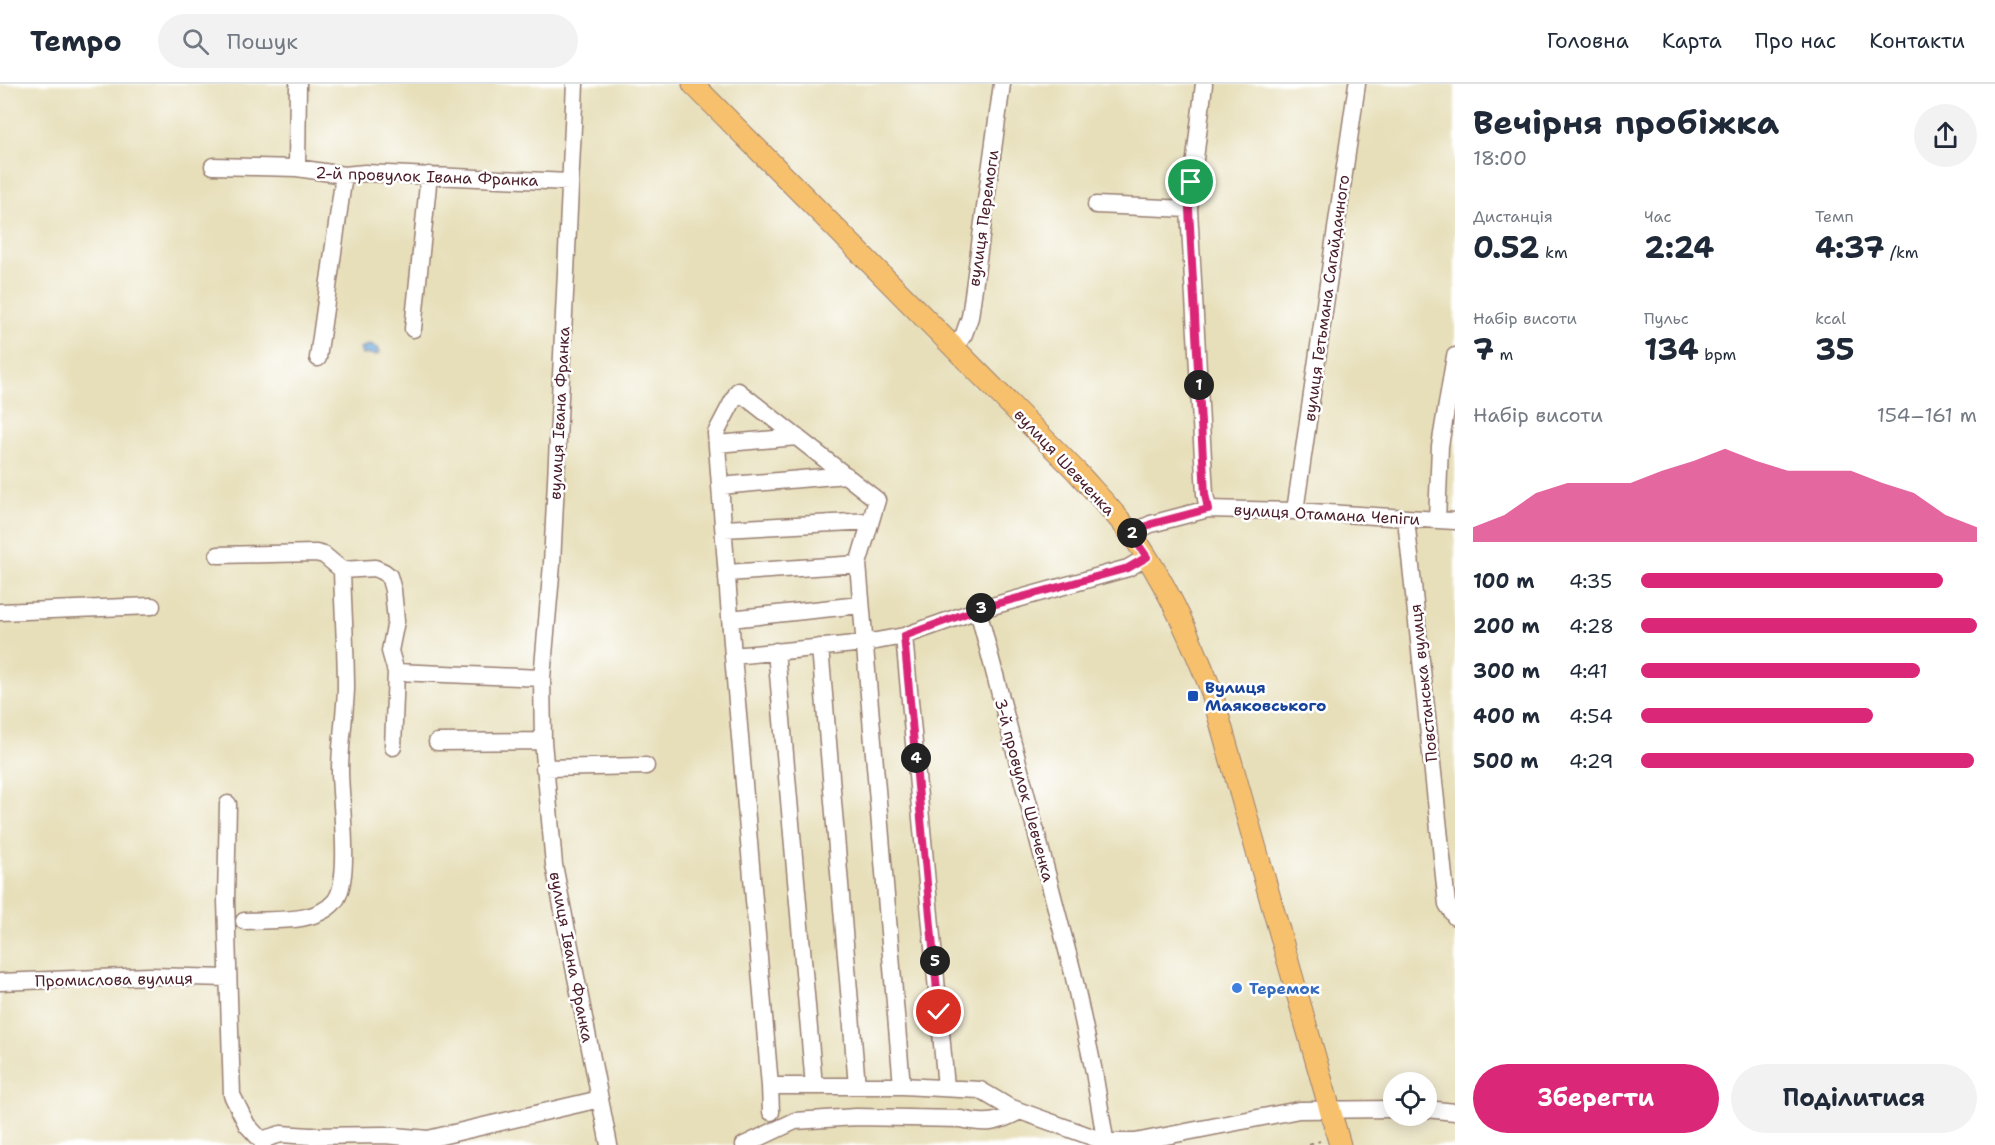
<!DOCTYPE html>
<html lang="uk">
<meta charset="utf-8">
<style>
:root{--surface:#fff;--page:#f2f2f3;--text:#1f2937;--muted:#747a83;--line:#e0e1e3;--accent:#db2777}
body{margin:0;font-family:"Shantell Sans",sans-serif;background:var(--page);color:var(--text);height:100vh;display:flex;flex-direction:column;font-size:22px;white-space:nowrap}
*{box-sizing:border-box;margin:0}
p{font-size:20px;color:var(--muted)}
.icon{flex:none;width:33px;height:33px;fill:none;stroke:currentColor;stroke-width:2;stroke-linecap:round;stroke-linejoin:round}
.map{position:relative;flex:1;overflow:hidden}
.details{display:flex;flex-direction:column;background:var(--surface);width:540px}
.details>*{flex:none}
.tools{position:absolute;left:1383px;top:988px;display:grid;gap:12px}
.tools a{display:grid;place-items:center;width:54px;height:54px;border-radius:50%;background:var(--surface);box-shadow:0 3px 15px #0003;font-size:30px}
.pin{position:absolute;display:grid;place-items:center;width:51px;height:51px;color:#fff;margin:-26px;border:3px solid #fff;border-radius:50%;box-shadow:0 2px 6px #0007}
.km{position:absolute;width:30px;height:30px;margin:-15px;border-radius:50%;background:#222;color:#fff;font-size:16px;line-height:30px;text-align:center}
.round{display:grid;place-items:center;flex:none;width:63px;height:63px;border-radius:32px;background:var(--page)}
.overview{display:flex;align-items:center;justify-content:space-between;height:102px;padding:0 18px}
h1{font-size:33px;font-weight:700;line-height:45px}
.metrics{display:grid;grid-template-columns:repeat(3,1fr);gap:9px;height:102px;padding:6px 18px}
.metrics div{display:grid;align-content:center}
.metrics b{font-size:30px;font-weight:700}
.metrics small{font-size:16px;font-weight:400}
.metrics p{font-size:16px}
.chart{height:168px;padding:12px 18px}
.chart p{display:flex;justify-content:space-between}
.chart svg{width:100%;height:108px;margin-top:6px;fill:var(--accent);opacity:.7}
.button{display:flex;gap:12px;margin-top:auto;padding:12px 18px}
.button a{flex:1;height:69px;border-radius:36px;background:var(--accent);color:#fff;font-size:24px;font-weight:700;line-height:69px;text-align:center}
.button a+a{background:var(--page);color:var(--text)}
ul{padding:0 18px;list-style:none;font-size:20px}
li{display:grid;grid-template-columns:96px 72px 1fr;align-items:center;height:45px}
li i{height:15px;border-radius:8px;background:var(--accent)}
header{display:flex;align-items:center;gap:36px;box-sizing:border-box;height:84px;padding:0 30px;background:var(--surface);border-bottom:2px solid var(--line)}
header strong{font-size:28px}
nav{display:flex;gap:33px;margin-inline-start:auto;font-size:21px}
.search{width:420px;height:54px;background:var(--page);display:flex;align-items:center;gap:15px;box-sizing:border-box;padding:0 21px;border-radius:33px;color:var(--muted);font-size:22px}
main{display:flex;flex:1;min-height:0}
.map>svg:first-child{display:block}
.water{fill:#66aadb;stroke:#586483;stroke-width:1.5}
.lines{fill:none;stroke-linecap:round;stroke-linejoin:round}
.minor-casing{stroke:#987f72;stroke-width:19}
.major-casing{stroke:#987f72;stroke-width:23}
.path{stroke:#987f72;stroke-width:2;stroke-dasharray:4.5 4.5;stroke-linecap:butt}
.minor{stroke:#fff;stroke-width:16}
.major{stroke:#f7c06c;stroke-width:21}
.route-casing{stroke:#fff;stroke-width:12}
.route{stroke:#db2777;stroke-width:8}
.transit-dot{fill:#1a4fb4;stroke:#fff;stroke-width:2}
.shop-dot{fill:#3f7fe0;stroke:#fff;stroke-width:2}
.labels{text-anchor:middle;stroke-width:5;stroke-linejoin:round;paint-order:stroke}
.street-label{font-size:16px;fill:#4a1f2b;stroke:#fff}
.transit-label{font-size:16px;font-weight:bold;fill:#164399;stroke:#fff;text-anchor:start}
.shop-label{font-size:16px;font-weight:bold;fill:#366cbe;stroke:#fff;text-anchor:start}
</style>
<header>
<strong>Tempo</strong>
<div class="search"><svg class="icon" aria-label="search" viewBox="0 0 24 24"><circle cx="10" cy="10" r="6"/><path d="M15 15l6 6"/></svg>Пошук</div>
<nav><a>Головна</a><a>Карта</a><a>Про нас</a><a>Контакти</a></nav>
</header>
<main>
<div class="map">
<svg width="1455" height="1061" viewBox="0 0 1455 1061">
<rect width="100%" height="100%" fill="#fff"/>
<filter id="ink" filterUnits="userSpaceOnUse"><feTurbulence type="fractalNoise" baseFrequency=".0167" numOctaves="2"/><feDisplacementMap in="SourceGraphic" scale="12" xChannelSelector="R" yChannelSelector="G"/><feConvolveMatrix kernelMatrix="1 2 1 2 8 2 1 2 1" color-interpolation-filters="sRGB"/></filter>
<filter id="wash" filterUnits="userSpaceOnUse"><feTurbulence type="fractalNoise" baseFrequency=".008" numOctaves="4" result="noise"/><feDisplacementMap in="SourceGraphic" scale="24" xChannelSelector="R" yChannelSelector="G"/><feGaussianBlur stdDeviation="1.35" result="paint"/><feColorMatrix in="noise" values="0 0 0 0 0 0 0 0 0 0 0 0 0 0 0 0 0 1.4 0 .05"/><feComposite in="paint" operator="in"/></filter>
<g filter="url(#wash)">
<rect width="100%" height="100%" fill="#e7dfba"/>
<path class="water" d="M370,261l7,3 2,5 -3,2 -6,-1 -8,1 -2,-7z"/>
</g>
<g filter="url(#ink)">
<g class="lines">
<g class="minor-casing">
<path id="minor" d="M575,0l-23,480 -10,114 1,63 11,124 55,280
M1204,0l-15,125 16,285 3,15
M213,82l84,2 47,7 21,-2 204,9
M297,84l1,-84
M1096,121l93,4
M413,245l16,-154
M955,264l9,-14 6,-17 32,-233
M318,274l26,-183
M717,360l80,-7
M720,402l126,-11
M1295,427l62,-427
M1406,435l40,376 1,9 8,13
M1437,436l3,-74 15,-90
M724,445l146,-8
M1130,450l21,-10 57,-15 87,2 160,10
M218,471l98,-2 8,2 18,15 33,-2 9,4 5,4 4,14 3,31 -6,30 6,21 -3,75
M1147,473l-19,11 -150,42 -74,26 -39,7 -132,13 37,430h132l78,4 27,16 13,5 86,31h29l164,-32 95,-1
M727,489l131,-9
M978,526l95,363 21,99 12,73
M0,528l152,-6
M730,535l130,-14
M904,552l42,451
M820,563l37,439
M776,567l38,435
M733,572l-17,-223 22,-42 139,109 -19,64 44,522
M396,588l146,6
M437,658l106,-1
M544,684l102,-2
M228,720l-2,97 6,194 15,30 14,15 2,5
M244,837c28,-2 71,4 91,-20 17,-21 5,-102 5,-130 0,-28 5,-55 6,-82 0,-39 -3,-79 -4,-119
M0,898l149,-6 79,2
M770,1002l1,26
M1426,1025l29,3
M261,1056l20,-6 29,2 74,-1 44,4 172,-40
M744,1061l51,-24 61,-4 105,2c25,6 37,4 59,-8"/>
</g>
<g class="major-casing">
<path id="major" d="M693,0l384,388c24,27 51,54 70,85 27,43 46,87 64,133l129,455"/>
</g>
<path class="path" d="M1309,1061l11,-4"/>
<use href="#minor" class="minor"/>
<use href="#major" class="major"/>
</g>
</g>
<g class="lines" filter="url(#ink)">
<g class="route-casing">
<path id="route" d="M939,928l-35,-376 74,-27 150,-41 19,-11 -16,-23 20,-10 57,-15 -3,-15 -16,-285 2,-27"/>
</g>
<use href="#route" class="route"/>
</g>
<rect class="transit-dot" x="1187" y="606" width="12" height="12" rx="3"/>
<circle class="shop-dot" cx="1237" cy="904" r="6"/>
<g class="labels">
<g class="street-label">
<text transform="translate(427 92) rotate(2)" y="6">2-й провулок Івана Франка</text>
<text transform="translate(983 134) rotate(-82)" y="6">вулиця Перемоги</text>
<text transform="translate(1326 214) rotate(-82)" y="6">вулиця Гетьмана Сагайдачного</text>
<text transform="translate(559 329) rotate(-87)" y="6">вулиця Івана Франка</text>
<text transform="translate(1065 378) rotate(47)" y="6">вулиця Шевченка</text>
<text transform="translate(1327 430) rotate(3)" y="6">вулиця Отамана Чепіги</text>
<text transform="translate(1423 599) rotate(-96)" y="6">Повстанська вулиця</text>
<text transform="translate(1025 706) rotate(75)" y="6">3-й провулок Шевченка</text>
<text transform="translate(572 873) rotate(79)" y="6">вулиця Івана Франка</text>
<text transform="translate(114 895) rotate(-1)" y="6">Промислова вулиця</text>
</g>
<g class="transit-label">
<text x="1205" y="609">Вулиця<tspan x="1205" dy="18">Маяковського</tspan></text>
</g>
<g class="shop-label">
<text x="1249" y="910">Теремок</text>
</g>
</g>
</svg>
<div class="tools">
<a><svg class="icon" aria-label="locate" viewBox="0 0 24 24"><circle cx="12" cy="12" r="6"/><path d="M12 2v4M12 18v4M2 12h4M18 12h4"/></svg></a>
</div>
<div class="pin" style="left:1191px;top:98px;background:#1e9e55"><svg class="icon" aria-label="arrive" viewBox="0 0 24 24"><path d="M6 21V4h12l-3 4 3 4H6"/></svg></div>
<div class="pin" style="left:939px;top:928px;background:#d93025"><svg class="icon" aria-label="check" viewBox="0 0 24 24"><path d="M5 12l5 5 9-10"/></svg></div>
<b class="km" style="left:1199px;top:301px">1</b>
<b class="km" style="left:1132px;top:449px">2</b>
<b class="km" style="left:981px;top:524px">3</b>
<b class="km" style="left:916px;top:674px">4</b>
<b class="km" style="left:935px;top:877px">5</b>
</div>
<section class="details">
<div class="overview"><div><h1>Вечірня пробіжка</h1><p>18:00</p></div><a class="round"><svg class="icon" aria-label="share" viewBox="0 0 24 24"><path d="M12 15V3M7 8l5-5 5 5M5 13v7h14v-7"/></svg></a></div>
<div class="metrics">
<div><p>Дистанція</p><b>0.52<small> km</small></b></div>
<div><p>Час</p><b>2:24</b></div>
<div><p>Темп</p><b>4:37<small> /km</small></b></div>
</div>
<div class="metrics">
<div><p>Набір висоти</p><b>7<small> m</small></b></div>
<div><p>Пульс</p><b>134<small> bpm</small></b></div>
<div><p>kcal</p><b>35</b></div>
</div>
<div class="chart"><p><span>Набір висоти</span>154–161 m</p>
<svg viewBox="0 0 160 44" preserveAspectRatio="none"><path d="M0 44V38L10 33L20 24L30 20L40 20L50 20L60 15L70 11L80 6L90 11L100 15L110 15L120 15L130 20L140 24L150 33L160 38V44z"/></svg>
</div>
<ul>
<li><b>100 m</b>4:35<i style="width:90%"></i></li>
<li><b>200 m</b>4:28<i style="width:100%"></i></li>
<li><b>300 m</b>4:41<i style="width:83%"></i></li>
<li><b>400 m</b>4:54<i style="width:69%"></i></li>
<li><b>500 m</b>4:29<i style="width:99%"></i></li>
</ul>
<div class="button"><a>Зберегти</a><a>Поділитися</a></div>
</section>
</main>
